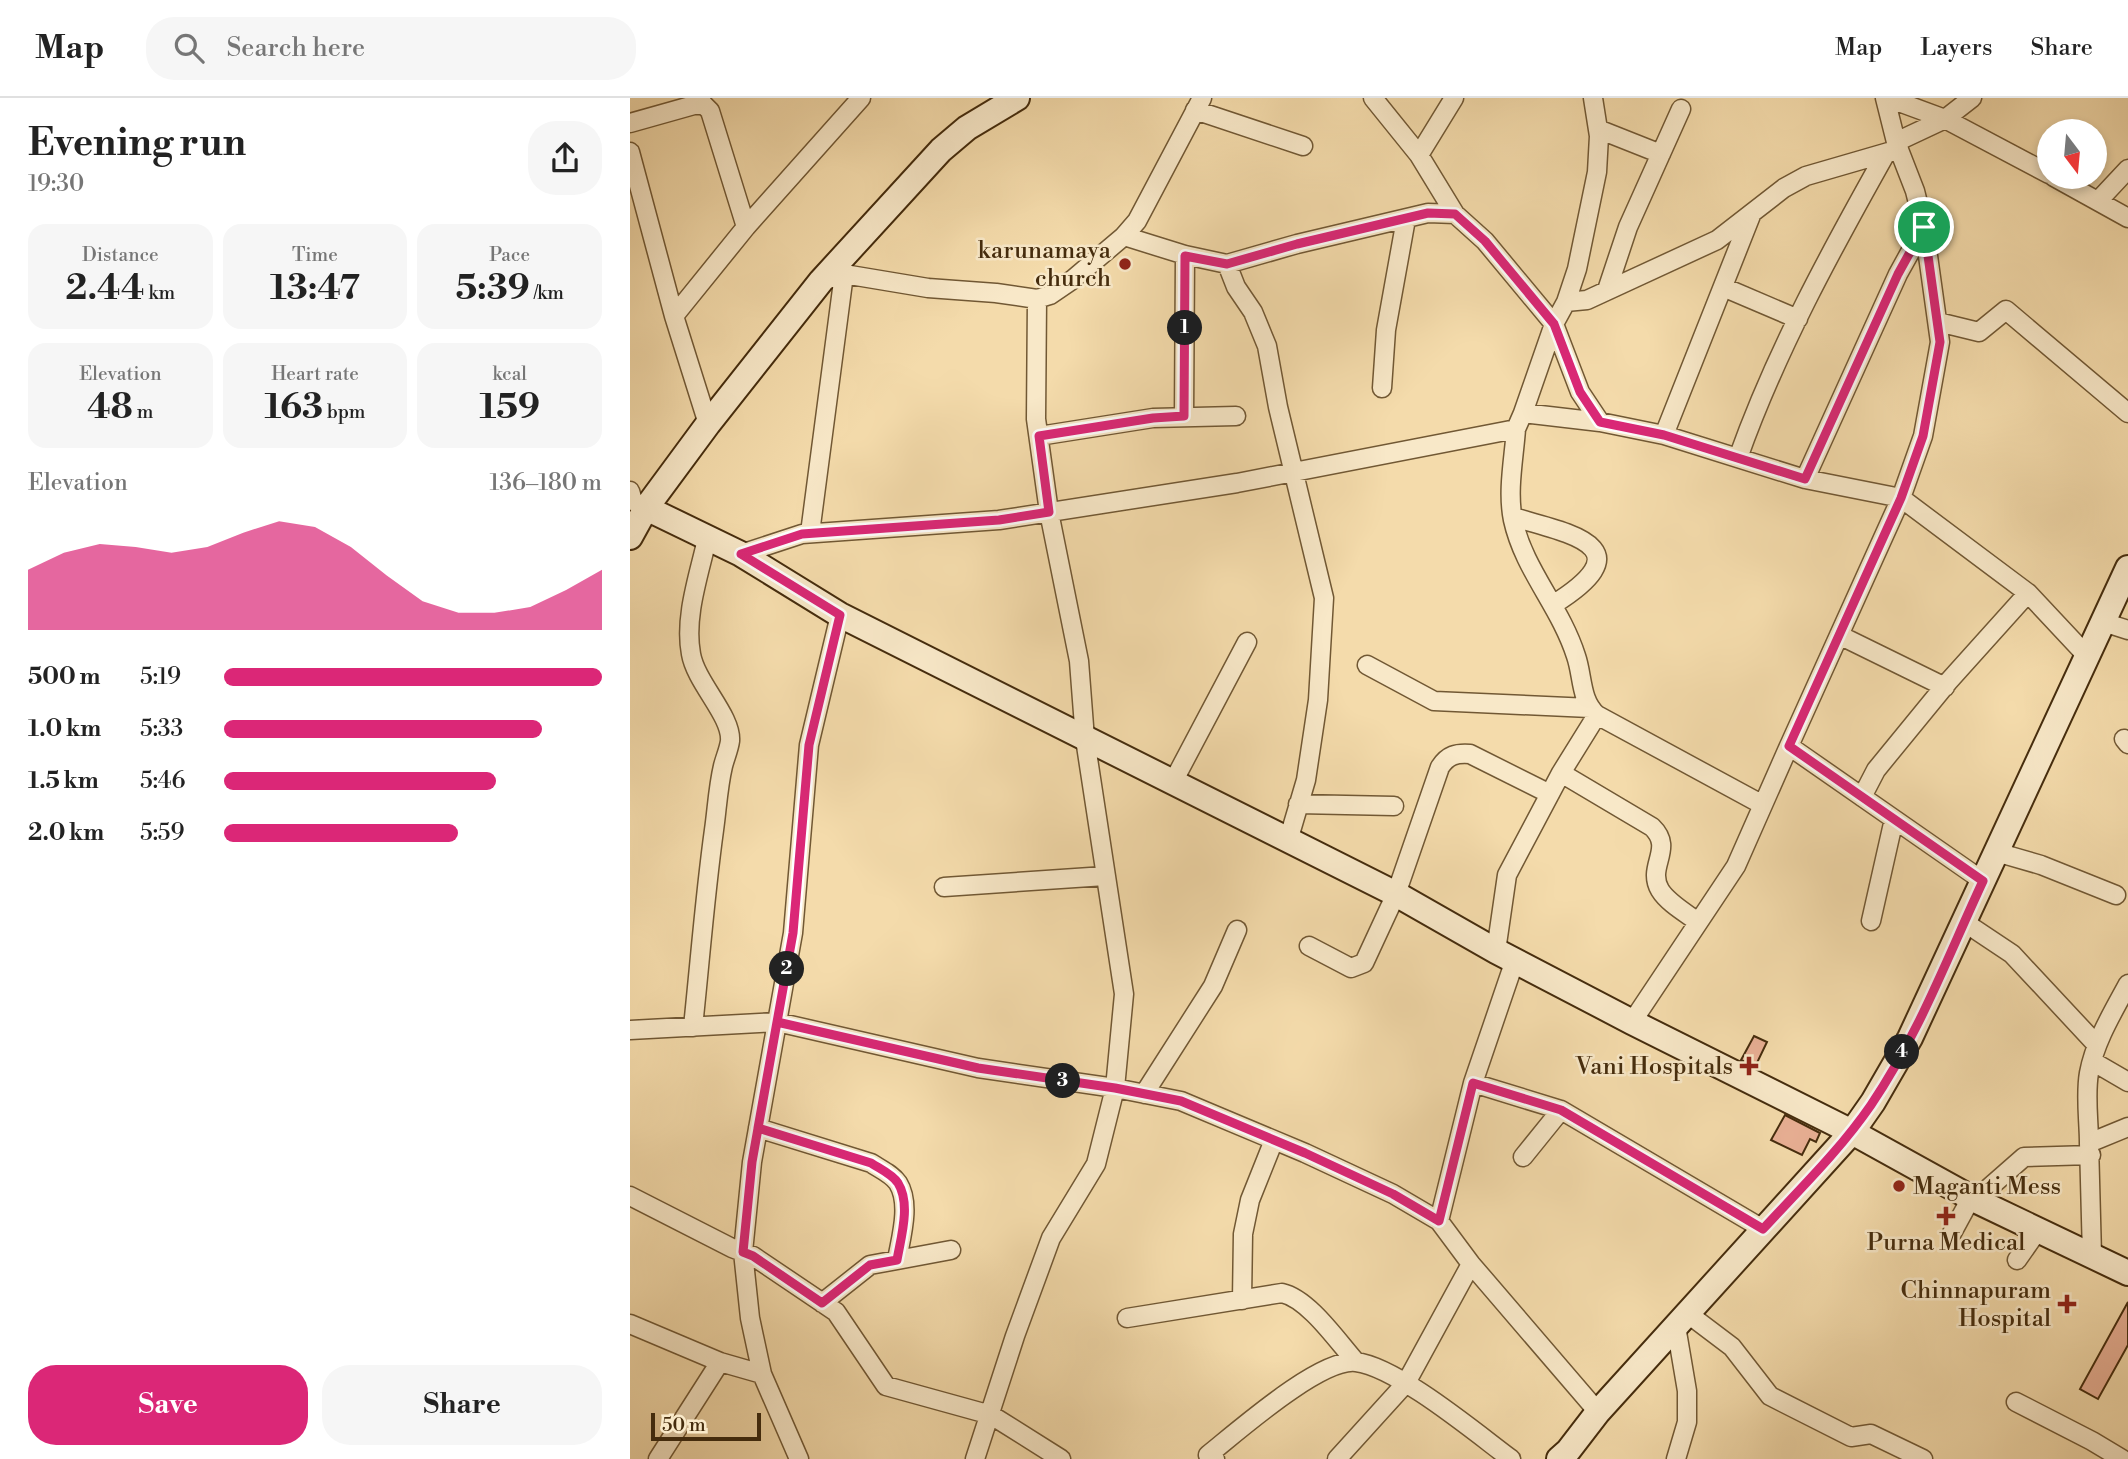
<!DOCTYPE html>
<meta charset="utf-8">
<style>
:root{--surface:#fff;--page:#f6f6f6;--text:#222;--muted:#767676;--line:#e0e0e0;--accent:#db2777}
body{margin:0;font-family:"Libre Bodoni",serif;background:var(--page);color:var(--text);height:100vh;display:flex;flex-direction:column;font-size:26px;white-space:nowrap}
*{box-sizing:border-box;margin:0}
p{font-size:23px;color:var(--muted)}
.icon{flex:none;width:38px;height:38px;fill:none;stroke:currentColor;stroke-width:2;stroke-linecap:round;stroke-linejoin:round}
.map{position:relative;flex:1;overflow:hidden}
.sheet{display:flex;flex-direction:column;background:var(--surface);width:630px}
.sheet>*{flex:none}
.needle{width:46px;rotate:164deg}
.controls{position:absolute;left:1407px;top:21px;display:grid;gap:14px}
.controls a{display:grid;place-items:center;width:70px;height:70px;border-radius:50%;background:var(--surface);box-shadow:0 4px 10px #0003;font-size:35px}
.scale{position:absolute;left:21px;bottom:18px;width:110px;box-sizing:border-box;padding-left:7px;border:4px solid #452c0d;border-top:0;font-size:19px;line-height:24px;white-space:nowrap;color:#452c0d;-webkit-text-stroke:5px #f8e8c8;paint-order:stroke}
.pin{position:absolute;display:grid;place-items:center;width:60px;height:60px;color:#fff;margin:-30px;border:4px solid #fff;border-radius:50%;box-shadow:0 2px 7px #0007}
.km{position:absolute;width:35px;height:35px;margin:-18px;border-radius:50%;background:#222;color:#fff;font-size:19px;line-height:35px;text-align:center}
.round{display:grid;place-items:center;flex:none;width:74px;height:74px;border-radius:28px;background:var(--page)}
.overview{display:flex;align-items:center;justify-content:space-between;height:119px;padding:0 28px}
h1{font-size:38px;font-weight:700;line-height:52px}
.figures{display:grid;grid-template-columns:repeat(3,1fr);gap:10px;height:119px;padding:7px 28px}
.figures div{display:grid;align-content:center;border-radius:18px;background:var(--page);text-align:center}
.figures b{font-size:35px;font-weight:700}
.figures small{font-size:19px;font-weight:400}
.figures p{font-size:19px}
.chart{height:196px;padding:14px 28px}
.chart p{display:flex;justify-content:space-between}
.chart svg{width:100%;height:126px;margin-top:7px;fill:var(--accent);opacity:.7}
.cta{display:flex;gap:14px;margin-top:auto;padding:14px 28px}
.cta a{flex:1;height:80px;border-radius:28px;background:var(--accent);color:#fff;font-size:28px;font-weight:700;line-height:80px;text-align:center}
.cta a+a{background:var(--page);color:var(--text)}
ul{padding:0 28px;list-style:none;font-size:23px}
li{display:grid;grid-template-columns:112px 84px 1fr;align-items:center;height:52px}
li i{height:18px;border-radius:9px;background:var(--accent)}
header{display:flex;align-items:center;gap:42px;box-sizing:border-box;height:98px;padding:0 35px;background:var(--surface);border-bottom:2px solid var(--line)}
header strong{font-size:33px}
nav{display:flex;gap:38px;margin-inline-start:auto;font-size:24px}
.search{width:490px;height:63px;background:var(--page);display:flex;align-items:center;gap:18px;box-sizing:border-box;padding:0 24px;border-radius:28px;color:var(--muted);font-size:26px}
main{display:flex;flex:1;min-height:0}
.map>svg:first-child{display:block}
.building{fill:#e9b095;stroke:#452c0d;stroke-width:2}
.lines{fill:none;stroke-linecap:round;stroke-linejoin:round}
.street-casing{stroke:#715834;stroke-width:21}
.secondary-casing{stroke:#452c0d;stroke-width:28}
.street{stroke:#f8e8c8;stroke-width:18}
.secondary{stroke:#f8e8c8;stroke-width:24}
.route-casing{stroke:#fff;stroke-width:14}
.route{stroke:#db2777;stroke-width:9}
.poi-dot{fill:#8f2418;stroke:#f8e8c8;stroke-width:2.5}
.labels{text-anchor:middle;stroke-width:5;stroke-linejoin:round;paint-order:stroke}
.poi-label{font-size:24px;fill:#452c0d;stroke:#f8e8c8;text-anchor:end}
</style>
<header>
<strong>Map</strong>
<div class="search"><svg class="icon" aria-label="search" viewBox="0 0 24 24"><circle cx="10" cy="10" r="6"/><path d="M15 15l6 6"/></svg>Search here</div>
<nav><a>Map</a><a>Layers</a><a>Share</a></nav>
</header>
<main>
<section class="sheet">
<div class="overview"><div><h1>Evening run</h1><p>19:30</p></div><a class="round"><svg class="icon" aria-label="share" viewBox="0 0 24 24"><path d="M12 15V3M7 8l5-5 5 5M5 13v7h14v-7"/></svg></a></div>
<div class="figures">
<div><p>Distance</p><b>2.44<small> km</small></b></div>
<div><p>Time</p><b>13:47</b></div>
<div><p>Pace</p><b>5:39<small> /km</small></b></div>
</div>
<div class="figures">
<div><p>Elevation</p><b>48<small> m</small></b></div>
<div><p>Heart rate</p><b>163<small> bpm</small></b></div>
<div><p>kcal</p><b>159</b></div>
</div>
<div class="chart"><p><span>Elevation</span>136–180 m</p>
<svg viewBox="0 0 160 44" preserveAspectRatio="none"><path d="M0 44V23L10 17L20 14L30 15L40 17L50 15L60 10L70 6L80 8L90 15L100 25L110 34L120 38L130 38L140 36L150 30L160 23V44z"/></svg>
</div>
<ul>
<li><b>500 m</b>5:19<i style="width:100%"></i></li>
<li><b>1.0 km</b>5:33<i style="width:84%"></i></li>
<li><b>1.5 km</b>5:46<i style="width:72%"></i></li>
<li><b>2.0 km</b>5:59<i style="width:62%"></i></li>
</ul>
<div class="cta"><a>Save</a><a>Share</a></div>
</section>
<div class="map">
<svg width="1498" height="1361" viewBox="0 0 1498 1361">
<rect width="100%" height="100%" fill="#f4dbab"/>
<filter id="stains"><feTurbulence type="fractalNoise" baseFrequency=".00286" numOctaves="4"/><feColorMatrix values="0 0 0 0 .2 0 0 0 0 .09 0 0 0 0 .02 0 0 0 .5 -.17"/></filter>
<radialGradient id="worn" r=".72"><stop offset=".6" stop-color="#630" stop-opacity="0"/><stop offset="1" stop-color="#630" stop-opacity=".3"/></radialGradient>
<path class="building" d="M1124,938l13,6 -12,25 -14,-7z
M1155,1017l35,18 -4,9 -6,-3 -8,16 -31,-15z
M1498,1204v43l-30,54 -18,-10z"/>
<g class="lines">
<g class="street-casing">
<path id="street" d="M743,0l46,57 36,59
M1255,0l11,44 49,-23 27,-21
M1258,0l57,21 104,55
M565,12l108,36
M0,25l64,-18h10l6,6 36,116
M968,31l63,25
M0,54l44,164 34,108
M789,57l35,-57
M1424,79l74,41
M1468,103l30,-32
M494,138l13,-15 65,-123
M192,183l22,-7 84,14 68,5 41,6 13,-4 22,-15 52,-44 61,19 42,9
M1093,189l75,32
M977,192l21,-63 53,-118
M407,201l-1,120 13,93 30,149 6,78 39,255 -9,94 66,13 124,52 88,41 46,27 32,43 127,148
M936,204l21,-2 130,-60 67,-52 22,-12 93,-27
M44,218l72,-89 115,-129
M1308,224l41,10 27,-22 122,103
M752,290l4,-58 20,-111
M893,315l31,-89 26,68 20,30
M554,319l1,-162
M886,331l7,-16 77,9 64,13 141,44 96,19 22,-62 17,-94 -16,-115 -9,-36 -19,-49
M1034,337l88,-222
M409,338l114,-18 83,-2
M1108,360c38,-107 93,-207 148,-305
M1175,381l93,-205 26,-47
M0,393l3,10 13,7
M883,419c59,17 132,30 41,87
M180,435l34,-259
M111,456l61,-20 197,-14 238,-37 279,-54c-2,29 -9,62 -3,91 11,50 47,86 63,136 7,20 4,44 21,59
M1473,524l25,8
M1209,537l106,52
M737,567l67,36 156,7
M1494,641l4,5
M1159,648l112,-248 127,95 59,63
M931,675l91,54c23,22 -6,39 8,63 8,13 26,23 38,32
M543,684l74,-140
M1232,699l14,-27 72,-88 80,-89
M668,706l96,2
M658,743l18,-61 12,-80 6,-102 -46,-191 -11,-61 -14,-34 -17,-25 -9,-23 70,-20 131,-31 27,1 30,27 69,83 12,-22 11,-33 20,-97 2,-36 -6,-38
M1366,754l45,13 75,30
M314,789l161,-11
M1241,823l23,-102
M1334,824l48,32 84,90
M679,848l42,22 13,-5 32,-69 44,-127c8,-12 16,-14 30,-13l80,40
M866,853l11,-76 54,-102 36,-58 166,90
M1002,924l104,-156 53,-120 194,135
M63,929c7,-66 12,-132 21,-197 3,-21 4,-43 9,-64 2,-8 6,-17 7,-25 2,-25 -34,-58 -39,-87 -7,-37 8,-79 16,-115
M0,932l147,-8 201,46 137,20 -19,76 -45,74 -36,98 -40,123
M1462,963l36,21
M843,985l88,27
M514,996l69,-108 24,-56
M128,1030l113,35c9,6 21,11 27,20 13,21 3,54 -1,77
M1459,1045c0,-22 -4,-48 0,-70 6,-32 24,-61 39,-89
M893,1059l38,-47 202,119
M0,1098l102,52 21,8 83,56 50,74 105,29 70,44
M1345,1102l49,-43 67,-2
M809,1123l34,-138 42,-123
M1322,1135l19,-35
M1462,1158l-3,-113 39,-16
M1387,1162l21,-30
M612,1202l1,-66 7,-34 24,-60
M192,1205l48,-38 81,-15
M1057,1215l45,34 38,49 81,41 20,-3 52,25
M497,1220l155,-25c27,6 56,49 74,69
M0,1226l90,38 42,12
M1046,1228l11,65v31l-11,37
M1386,1304l76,39 30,18
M28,1361l62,-97
M169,1361l-37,-85 -12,-56 -7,-66 9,-90 41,-229 16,-188 31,-130
M585,1361l-7,-4c29,-23 112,-97 148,-93 41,5 120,71 155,97
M707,1361l69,-76 65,-119"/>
</g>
<g class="secondary-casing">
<path id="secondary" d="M16,410l95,46 99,61 556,279 100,57 136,71 220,110 123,68 153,73
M0,439l16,-29 62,-84 113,-143 120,-131 26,-22 50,-30
M929,1361l9,-8 30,-39 254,-280 21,-30 37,-64 218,-470"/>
</g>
<use href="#street" class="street"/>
<use href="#secondary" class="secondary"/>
</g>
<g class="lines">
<g class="route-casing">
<path id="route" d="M1294,129l-26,47 -93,205 -141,-44 -64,-13 -20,-30 -26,-68 -69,-83 -30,-27 -27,-1 -131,31 -70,20 -42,-8 -1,160 -31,2 -114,18 10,76 -50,8 -197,14 -61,20 99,61 -31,130 -16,188 -35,195 113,35c9,6 21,11 27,20 13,21 3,54 -1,77l-27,5 -48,38 -69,-47 -10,-4 9,-90 25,-140 201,46 137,20 66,13 124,52 88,41 46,27 34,-138 88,27 202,119c37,-40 77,-79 108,-124 47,-69 77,-149 112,-224l-194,-135 112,-248 22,-62 17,-94 -16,-115"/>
</g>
<use href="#route" class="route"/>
</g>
<g class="poi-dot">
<circle cx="495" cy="166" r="7"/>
<path d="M1115.5 957.5h7v7h7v7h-7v7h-7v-7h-7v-7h7z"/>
<circle cx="1269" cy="1088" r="7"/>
<path d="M1312.5 1107.5h7v7h7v7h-7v7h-7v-7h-7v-7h7z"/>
<path d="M1433.5 1195.5h7v7h7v7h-7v7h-7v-7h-7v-7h7z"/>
</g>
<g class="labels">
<g class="poi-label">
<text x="481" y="160">karunamaya<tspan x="481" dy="28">church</tspan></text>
<text x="1103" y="976">Vani Hospitals</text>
<text x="1283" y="1096" text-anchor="start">Maganti Mess</text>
<text x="1316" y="1152" text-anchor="middle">Purna Medical</text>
<text x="1421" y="1200">Chinnapuram<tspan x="1421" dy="28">Hospital</tspan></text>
</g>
</g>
<rect width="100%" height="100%" filter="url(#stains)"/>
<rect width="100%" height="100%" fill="url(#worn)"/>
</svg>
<div class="controls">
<a><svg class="needle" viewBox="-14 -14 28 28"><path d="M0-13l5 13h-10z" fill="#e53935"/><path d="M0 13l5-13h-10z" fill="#767676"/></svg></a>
</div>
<div class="scale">50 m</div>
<div class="pin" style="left:1294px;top:129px;background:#1e9e55"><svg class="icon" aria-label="arrive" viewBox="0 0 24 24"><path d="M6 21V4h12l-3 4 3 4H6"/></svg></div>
<b class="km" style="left:555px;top:230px">1</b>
<b class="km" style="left:157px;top:871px">2</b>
<b class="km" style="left:433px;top:983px">3</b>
<b class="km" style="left:1272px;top:954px">4</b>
</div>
</main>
